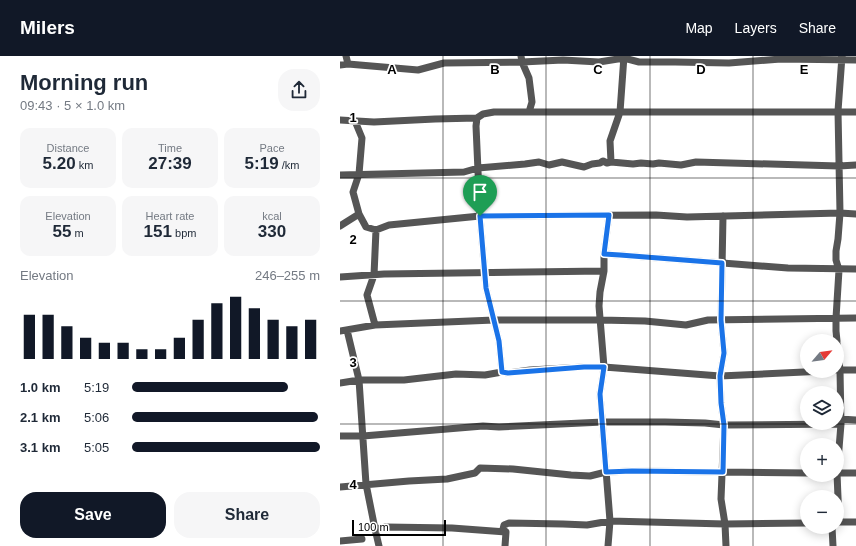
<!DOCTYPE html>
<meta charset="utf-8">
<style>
:root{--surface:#fff;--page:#f6f6f7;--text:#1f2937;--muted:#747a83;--accent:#111827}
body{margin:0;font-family:Arial,sans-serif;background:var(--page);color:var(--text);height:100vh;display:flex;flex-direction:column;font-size:15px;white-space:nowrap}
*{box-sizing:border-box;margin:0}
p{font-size:13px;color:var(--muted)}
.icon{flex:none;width:22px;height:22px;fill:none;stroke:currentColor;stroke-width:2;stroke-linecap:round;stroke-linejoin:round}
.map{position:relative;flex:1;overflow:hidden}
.details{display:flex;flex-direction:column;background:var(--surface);width:340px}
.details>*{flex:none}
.needle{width:26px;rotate:61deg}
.fabs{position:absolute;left:460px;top:278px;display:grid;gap:8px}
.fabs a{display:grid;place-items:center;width:44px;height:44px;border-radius:50%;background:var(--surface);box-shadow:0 2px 10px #0003;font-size:20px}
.scale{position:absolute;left:12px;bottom:10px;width:94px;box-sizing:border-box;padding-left:4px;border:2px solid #000;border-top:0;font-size:11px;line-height:14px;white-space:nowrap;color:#000;-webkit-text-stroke:3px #fff;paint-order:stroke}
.pin{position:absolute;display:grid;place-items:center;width:34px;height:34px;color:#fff;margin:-41px -17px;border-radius:50% 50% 50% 0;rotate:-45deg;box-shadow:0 0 4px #0007}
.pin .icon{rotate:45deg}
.round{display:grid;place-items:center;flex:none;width:42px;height:42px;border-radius:16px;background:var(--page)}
.summary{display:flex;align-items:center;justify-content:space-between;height:68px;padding:0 20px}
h1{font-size:22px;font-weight:600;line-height:30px}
.stats{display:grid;grid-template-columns:repeat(3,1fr);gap:6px;height:68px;padding:4px 20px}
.stats div{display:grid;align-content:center;border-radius:10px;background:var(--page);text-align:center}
.stats b{font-size:17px;font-weight:600}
.stats small{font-size:11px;font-weight:400}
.stats p{font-size:11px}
.chart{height:112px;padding:8px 20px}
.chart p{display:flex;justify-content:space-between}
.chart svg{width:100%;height:72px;margin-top:4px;stroke:var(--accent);stroke-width:6}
.action{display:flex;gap:8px;margin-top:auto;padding:8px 20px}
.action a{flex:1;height:46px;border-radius:16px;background:var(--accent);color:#fff;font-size:16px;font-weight:600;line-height:46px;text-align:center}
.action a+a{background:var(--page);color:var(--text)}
ul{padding:0 20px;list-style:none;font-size:13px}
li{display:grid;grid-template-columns:64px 48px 1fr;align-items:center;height:30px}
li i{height:10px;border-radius:5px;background:var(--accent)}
header{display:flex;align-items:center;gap:24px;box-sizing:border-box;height:56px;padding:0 20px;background:var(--accent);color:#fff}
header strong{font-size:19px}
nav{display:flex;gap:22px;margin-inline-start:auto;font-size:14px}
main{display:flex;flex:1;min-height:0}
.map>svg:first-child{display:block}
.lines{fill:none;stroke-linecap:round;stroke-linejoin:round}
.minor{stroke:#555;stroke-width:7}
.route-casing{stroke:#fff;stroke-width:8}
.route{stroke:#1a73e8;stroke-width:5}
.grid{fill:none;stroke:#000;stroke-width:1;stroke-opacity:0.55}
.grid-label{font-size:13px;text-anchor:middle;font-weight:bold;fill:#000;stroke:#fff;stroke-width:3.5;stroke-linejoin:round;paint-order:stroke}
</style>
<header>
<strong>Milers</strong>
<nav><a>Map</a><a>Layers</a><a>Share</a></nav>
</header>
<main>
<section class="details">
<div class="summary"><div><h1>Morning run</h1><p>09:43 · 5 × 1.0 km</p></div><a class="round"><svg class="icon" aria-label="share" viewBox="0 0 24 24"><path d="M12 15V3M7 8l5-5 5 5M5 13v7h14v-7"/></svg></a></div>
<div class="stats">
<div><p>Distance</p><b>5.20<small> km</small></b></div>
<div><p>Time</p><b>27:39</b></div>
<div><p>Pace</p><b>5:19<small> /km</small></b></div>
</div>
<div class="stats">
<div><p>Elevation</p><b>55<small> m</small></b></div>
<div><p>Heart rate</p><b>151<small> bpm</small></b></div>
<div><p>kcal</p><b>330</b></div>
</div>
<div class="chart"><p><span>Elevation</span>246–255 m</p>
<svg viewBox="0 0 160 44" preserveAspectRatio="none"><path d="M5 44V17M15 44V17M25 44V24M35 44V31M45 44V34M55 44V34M65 44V38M75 44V38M85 44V31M95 44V20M105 44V10M115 44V6M125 44V13M135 44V20M145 44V24M155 44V20"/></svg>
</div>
<ul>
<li><b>1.0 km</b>5:19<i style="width:83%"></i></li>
<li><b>2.1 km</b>5:06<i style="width:99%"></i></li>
<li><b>3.1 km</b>5:05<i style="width:100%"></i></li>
</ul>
<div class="action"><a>Save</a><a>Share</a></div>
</section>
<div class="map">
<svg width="516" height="490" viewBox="0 0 516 490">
<rect width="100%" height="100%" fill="#fff"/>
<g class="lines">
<path class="minor" d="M6,0l2,8
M181,0l1,6 7,16 3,24 -3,10
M0,9l8,-1 70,6 26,-7 78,-1 41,-2 36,2 25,-4 15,4h36l54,1 52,-4 75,1
M0,64l34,2 61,-3 42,-1
M15,65l7,17 -3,36 -6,18 6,22 7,13 10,3
M271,106l-1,-21 10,-29 4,-56
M0,119l124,-3 14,-4 47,-4 14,-2 10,3 13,-3 22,5 8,-3 8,-1 3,-2 4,2 4,-1 22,2 8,-1 12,1 6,-1 22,2 15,-3 143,4 17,-1
M383,160l-2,104 3,33 -4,23 1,27 3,22 -3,74 4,25 1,22
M0,170l19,-12
M264,198l16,1 168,13 68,1
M0,221l44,-3 220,-3
M35,269l-8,-30 7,-20 2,-45 13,-5 91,-9 176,-1 31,2 153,-4 16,1
M7,274l12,50 7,104 9,45
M0,275l35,-6 119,-5h106l45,1 41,4 22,-5 148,-2
M497,285l-1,-10v-13l3,-48 -3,-10v-9l2,-12 2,-26 -2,-102 4,-55
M497,287l3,27 1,54 -4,49 2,49
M497,314h19
M485,315l-105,5 -116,-9h-20l-54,3 -22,3 -6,-1 -3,-31 -13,-53 -6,-72 -4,-90 1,-8 6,-4 11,-2h362
M0,327l19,-3h45l52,-6 29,1 17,-3
M500,363l16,1
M0,380h23l120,-10 16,1 104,-5h62l40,1 19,2 117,-1
M497,417h19
M0,431l69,-6 38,-2 28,-6 5,-5 33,1 58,6 19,1 16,-4 27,-1 174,2
M497,466h19
M492,471l1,19
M0,485l22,-2
M39,490l-4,-17 11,-2 66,1 54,4
M165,490l1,-14 -3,-3 1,-4 5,-2 54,1 24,1 23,-4 115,3 82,-1
M268,490l2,-25 -10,-127 4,-27 -5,-61 1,-14 4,-21v-17l5,-39"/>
</g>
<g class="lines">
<g class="route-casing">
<path id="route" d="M269,159l-5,39 16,1 102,8 -1,57 3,33 -4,23 1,27 3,22 -1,47 -91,-1 -26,1 -6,-78 4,-27h-20l-76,6 -6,-1 -3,-31 -13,-53 -6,-72z"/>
</g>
<use href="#route" class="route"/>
</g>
<path class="grid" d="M103,0v490M206,0v490M310,0v490M413,0v490M0,122h516M0,245h516M0,368h516"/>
<g class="grid-label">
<text x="52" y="18">A</text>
<text x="155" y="18">B</text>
<text x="258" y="18">C</text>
<text x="361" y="18">D</text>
<text x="464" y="18">E</text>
<text x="13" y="66">1</text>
<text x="13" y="188">2</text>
<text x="13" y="311">3</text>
<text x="13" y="433">4</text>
</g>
</svg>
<div class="fabs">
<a><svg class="needle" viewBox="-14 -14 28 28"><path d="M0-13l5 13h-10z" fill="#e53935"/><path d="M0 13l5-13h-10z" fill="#747a83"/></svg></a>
<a><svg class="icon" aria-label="layers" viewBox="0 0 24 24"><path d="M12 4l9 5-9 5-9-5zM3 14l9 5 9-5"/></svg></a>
<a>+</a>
<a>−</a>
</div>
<div class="scale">100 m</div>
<div class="pin" style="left:140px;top:160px;background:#1e9e55"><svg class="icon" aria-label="arrive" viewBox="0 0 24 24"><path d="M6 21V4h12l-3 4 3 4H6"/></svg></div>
</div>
</main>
